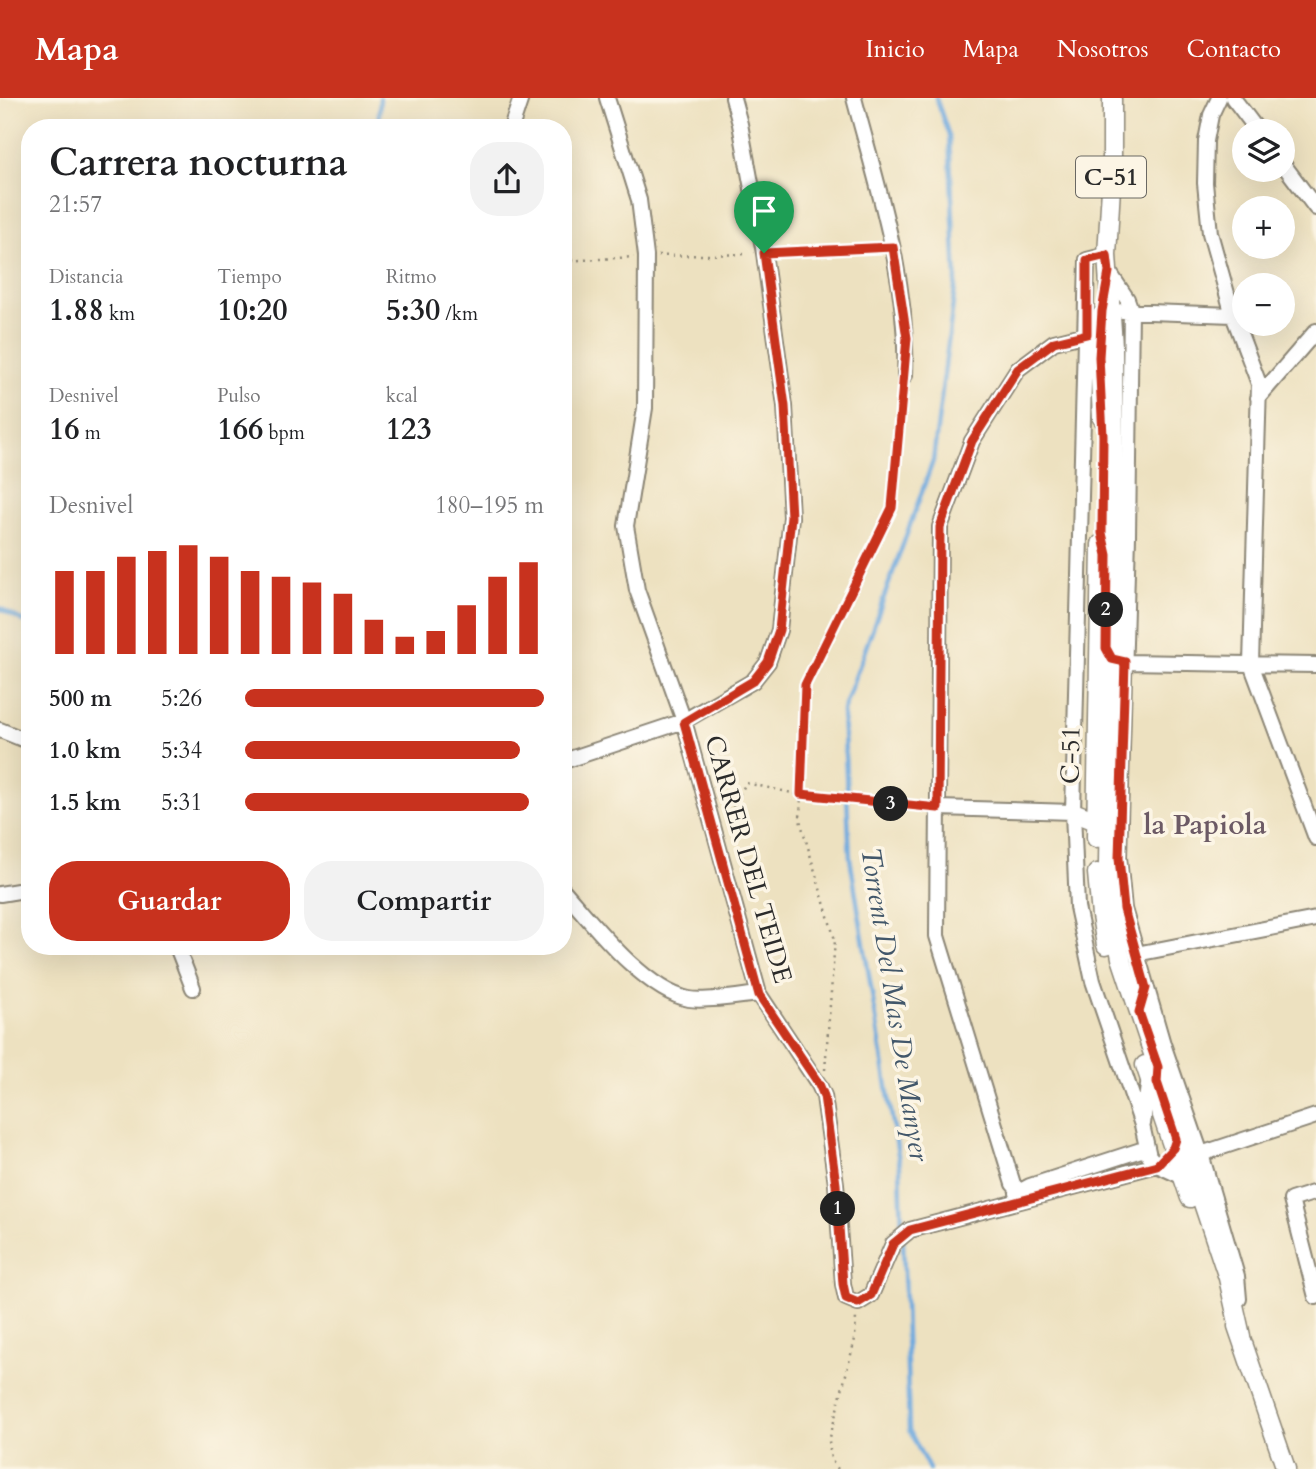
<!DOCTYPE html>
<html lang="es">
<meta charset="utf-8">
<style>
:root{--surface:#fff;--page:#f2f2f2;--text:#202124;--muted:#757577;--accent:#c8321e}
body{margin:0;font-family:Cardo,serif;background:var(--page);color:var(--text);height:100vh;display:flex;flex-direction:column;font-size:26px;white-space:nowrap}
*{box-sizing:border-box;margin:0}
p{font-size:23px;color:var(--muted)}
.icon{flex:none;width:38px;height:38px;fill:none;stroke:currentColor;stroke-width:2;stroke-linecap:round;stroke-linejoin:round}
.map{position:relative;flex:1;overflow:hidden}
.side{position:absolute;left:21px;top:21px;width:551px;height:836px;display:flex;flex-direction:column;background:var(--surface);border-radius:28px;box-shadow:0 7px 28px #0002}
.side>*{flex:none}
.fabs{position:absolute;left:1232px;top:21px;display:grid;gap:14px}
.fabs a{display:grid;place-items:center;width:63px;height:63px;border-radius:50%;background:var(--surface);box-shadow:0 7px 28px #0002;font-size:35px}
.pin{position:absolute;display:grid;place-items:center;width:60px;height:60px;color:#fff;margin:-72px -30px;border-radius:50% 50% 50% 0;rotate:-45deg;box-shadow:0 0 7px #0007}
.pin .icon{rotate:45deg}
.km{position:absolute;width:35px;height:35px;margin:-18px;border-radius:50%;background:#222;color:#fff;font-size:19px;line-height:35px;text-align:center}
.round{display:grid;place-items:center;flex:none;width:74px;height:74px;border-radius:28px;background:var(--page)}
.overview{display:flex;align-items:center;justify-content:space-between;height:119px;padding:0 28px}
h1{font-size:38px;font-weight:700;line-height:52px}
.stats{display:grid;grid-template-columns:repeat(3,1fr);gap:10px;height:119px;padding:7px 28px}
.stats div{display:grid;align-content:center}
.stats b{font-size:30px;font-weight:700}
.stats small{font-size:19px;font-weight:400}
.stats p{font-size:19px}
.chart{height:196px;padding:14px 28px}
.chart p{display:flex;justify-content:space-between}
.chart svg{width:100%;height:126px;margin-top:7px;stroke:var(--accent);stroke-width:6}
.action{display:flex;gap:14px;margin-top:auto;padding:14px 28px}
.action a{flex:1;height:80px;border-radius:28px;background:var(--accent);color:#fff;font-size:28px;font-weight:700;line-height:80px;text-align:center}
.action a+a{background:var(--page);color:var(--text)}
ul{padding:0 28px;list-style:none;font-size:23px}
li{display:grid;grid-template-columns:112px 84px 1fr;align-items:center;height:52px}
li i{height:18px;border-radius:9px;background:var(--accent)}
header{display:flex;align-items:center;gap:42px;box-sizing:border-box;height:98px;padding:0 35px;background:var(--accent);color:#fff}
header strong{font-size:33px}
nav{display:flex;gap:38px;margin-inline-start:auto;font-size:24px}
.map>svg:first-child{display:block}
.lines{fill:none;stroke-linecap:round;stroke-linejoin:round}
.stream{stroke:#6da9de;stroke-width:4.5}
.minor-casing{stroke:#8c8676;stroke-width:18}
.major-casing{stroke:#8c8676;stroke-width:21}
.path{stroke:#8c8676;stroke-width:2.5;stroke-dasharray:2 5;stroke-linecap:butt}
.minor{stroke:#fff;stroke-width:14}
.major{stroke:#fff;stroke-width:18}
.route-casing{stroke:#fff;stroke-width:14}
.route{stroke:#c8321e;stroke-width:9}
.labels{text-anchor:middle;stroke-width:7;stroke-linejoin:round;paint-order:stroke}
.shield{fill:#fcf5e5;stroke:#6a6863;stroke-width:2}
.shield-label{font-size:24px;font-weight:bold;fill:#2b2b2b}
.street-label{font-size:26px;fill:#2b2b2b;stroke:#fcf5e5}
.neighbourhood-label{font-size:28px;font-weight:bold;fill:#6c5a65;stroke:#fcf5e5}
.water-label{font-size:28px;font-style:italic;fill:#42576a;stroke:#fcf5e5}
</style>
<header>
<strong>Mapa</strong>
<nav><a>Inicio</a><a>Mapa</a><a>Nosotros</a><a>Contacto</a></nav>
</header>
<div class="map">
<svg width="1316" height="1371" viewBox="0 0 1316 1371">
<rect width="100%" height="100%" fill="#fcf5e5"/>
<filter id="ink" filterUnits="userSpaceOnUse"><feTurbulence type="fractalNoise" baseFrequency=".0143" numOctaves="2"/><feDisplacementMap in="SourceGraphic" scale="14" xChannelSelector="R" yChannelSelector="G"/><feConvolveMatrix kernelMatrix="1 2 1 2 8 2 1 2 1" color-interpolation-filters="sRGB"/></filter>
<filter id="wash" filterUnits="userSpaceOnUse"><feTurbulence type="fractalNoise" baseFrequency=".00686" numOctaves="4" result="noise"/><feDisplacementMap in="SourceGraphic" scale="28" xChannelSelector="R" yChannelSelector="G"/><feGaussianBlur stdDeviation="1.57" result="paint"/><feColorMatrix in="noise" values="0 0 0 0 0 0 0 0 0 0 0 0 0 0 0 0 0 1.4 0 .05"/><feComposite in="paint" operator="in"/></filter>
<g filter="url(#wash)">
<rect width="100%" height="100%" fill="#ede1c0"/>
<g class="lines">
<path class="stream" d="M378,30l2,-30
M0,510l30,17
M902,1133l-2,-64 -50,-309 -7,-147 90,-250 23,-181 -7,-144 -13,-38
M903,1142l6,190 20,39"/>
</g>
</g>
<g filter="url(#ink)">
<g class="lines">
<g class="minor-casing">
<path id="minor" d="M607,0l32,102 7,56 -1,152 -19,118 11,64 47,131 75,273 60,91 5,11 12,88 7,100 3,14 12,5 13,-8 22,-51 17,-14 247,-65
M854,0c24,91 55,183 51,277
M1219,0l-8,17 -5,26 -1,42 5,50 23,82 26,69 -8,280 65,174
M1233,0l25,33
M511,30l10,-30
M1283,66l33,44
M1107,157l-20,5 -14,552 4,95 16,74 49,144 7,31 8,9 26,12
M1109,174l18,27 4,11 -3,226 -9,321 5,52 39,135 38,110 36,122 2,23
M1122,213l111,4
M1258,300l58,-67
M1125,564l191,3
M0,632l30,12
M564,663l120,-40 69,-40 15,-19 11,-32 12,-113 -6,-111 -21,-153 -24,-129 -7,-26
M938,710l135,4
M564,793c29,33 81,100 125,108 17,3 51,-3 70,-5
M0,796l30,-5
M177,849l16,41
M1136,856l180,-35
M1143,1026l6,-46
M1201,1056l115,-38
M1316,1094l-25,8 25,97
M1017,1095l13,-7 117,-38
M1038,1098l-19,-5 -6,-7 -76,-248 3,-409 32,-86 46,-72 36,-27 33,-8"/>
</g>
<g class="major-casing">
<path id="major" d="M1112,0v73l-5,84 6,91 1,140 -6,379 6,56 7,37 107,320 13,58
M1101,218l-2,41 3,61
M1073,714l23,9 5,10
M1096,740l5,-294
M1097,775l4,43 5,29
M1145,967l45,133
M1237,1228l49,143"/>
</g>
<path class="path" d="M776,154l102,-3
M658,158l91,-2
M564,163l70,-4
M726,721l20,-36 55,12 123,12
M825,972l10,-130 -35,-120 5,-135 87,-177 12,-119
M838,1371l-7,-9 -2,-19 26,-102 1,-22"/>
<use href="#minor" class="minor"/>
<use href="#major" class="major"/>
</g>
</g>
<g class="lines" filter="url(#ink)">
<g class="route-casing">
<path id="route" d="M893,149l14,91 -15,170 -87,177 -4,109 137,14 2,-281 32,-86 46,-72 36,-27 33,-8v-74l20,-5 2,17 -7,39 -3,46 4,79 -1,97 5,22 -1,93 6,11 13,3 -6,196 5,51 22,79 -7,24 19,55 -1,15 19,57 -3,9 -16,17 -247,65 -17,14 -22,51 -13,8 -12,-5 -3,-14 -7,-100 -12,-88 -5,-12 -60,-89 -75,-273 69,-41 15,-19 11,-32 12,-113 -6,-111 -21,-153z"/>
</g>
<use href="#route" class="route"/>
</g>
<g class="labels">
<rect class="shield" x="1076" y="58.5" width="70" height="41" rx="5"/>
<g class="shield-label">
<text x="1111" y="87">C-51</text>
</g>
<g class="street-label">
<text transform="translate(1070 657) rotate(-89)" y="9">C-51</text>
<text transform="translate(749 761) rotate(74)" y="9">CARRER DEL TEIDE</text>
</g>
<g class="neighbourhood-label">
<text x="1205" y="736">la Papiola</text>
</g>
<g class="water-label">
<text transform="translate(896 906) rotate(81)" y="10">Torrent Del Mas De Manyer</text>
</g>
</g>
</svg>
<div class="fabs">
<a><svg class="icon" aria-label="layers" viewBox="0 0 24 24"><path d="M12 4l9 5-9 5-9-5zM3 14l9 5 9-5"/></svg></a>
<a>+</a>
<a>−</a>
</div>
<div class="pin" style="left:764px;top:155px;background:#1e9e55"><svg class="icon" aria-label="arrive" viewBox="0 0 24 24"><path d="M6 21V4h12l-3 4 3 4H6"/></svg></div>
<b class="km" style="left:838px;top:1111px">1</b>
<b class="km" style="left:1106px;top:512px">2</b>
<b class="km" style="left:891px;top:706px">3</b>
<section class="side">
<div class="overview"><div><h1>Carrera nocturna</h1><p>21:57</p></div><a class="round"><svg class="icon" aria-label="share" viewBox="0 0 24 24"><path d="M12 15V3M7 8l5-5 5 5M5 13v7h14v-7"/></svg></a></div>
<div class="stats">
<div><p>Distancia</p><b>1.88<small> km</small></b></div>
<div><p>Tiempo</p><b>10:20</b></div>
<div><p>Ritmo</p><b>5:30<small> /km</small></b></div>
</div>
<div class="stats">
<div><p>Desnivel</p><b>16<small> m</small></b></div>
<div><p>Pulso</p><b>166<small> bpm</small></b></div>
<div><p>kcal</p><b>123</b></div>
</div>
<div class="chart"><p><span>Desnivel</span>180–195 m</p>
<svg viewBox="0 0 160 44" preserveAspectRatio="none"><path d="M5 44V15M15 44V15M25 44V10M35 44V8M45 44V6M55 44V10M65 44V15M75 44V17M85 44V19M95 44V23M105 44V32M115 44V38M125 44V36M135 44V27M145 44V17M155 44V12"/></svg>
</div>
<ul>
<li><b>500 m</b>5:26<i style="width:100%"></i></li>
<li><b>1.0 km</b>5:34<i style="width:92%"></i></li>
<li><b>1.5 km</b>5:31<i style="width:95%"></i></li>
</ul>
<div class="action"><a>Guardar</a><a>Compartir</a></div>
</section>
</div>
